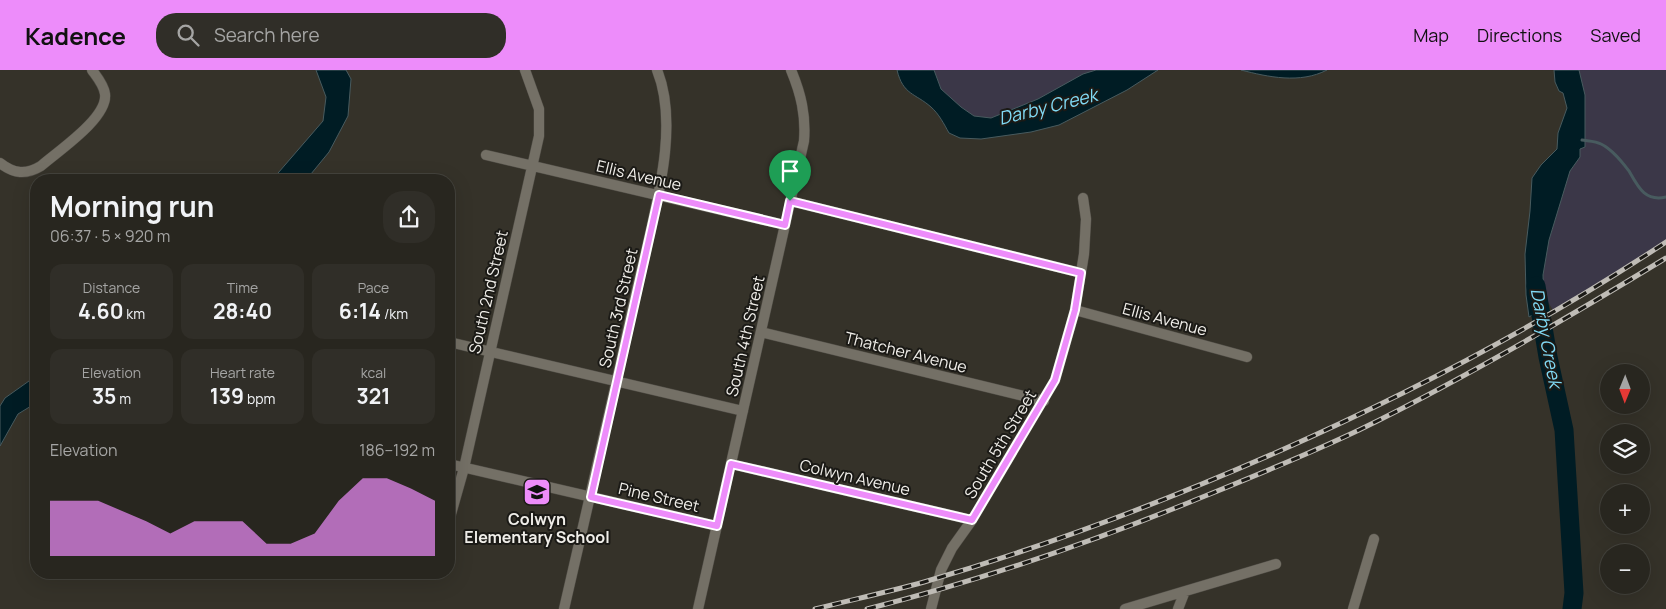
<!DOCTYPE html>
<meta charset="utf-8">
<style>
:root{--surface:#28261f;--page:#302e28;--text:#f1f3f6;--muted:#a5a5a4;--line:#44433d;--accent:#ed8cfa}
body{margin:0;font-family:Manrope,sans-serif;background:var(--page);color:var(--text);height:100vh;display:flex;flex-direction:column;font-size:19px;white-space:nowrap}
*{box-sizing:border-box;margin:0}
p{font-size:16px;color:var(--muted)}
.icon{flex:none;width:28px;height:28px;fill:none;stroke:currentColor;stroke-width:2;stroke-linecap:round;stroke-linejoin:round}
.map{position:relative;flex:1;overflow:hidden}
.sheet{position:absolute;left:30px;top:104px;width:425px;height:405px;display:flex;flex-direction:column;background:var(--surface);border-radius:20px;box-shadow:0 5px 20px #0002,0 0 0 1px var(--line)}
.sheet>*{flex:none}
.needle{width:32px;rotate:181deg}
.buttons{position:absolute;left:1600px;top:294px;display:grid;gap:10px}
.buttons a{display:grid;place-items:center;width:50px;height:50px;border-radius:50%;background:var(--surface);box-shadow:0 5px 20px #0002,0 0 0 1px var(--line);font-size:25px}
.pin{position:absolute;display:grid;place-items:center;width:42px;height:42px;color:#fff;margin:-51px -21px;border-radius:50% 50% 50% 0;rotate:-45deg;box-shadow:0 0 5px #0007}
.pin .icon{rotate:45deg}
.round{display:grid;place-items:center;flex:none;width:52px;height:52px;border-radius:20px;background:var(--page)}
.head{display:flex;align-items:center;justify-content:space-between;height:85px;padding:0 20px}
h1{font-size:28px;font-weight:700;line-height:38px}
.metrics{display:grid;grid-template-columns:repeat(3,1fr);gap:8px;height:85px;padding:5px 20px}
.metrics div{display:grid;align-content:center;border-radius:12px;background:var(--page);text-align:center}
.metrics b{font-size:21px;font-weight:700}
.metrics small{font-size:14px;font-weight:400}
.metrics p{font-size:14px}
.chart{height:140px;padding:10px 20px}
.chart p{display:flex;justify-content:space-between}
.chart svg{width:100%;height:90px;margin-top:5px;fill:var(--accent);opacity:.7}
header{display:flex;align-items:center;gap:30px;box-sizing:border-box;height:70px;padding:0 25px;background:var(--accent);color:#111}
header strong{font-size:24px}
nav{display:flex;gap:28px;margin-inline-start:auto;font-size:18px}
.search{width:350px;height:45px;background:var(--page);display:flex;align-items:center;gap:12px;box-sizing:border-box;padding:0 18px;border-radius:20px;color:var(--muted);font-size:19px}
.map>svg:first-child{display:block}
.industrial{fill:#3b3748}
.water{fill:#001c24;stroke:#485b5f}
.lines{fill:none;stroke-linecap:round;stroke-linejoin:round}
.stream{stroke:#485b5f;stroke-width:3}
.river{stroke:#001c24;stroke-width:19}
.street-casing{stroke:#504d46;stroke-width:11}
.street{stroke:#747066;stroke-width:10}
.rail-casing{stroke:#bfbcb6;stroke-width:5}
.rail{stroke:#1b1a16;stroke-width:3;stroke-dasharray:9;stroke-linecap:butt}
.route-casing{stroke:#fff;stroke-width:10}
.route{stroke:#ed8cfa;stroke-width:6}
.labels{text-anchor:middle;stroke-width:4;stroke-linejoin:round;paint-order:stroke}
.street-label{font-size:16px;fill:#f0eee9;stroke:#1b1a16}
.poi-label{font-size:16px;font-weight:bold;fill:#f0eee9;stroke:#1b1a16}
.water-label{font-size:18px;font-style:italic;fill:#80daf5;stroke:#1b1a16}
</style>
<header>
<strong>Kadence</strong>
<div class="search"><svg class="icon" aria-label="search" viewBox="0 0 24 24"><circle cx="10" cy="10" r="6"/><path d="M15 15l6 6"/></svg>Search here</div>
<nav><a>Map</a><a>Directions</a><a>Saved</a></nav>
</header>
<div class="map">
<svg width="1666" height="539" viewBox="0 0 1666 539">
<rect width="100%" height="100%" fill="#353229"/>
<path class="industrial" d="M916,0h224l-155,52 -35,-1z
M1565,0h101v172l-112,70 -19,-32 37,-171z"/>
<path class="water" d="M316,0h30l5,9 -3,37 -19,36 -23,28h-34l51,-59 3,-24z
M897,0h37l7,19 20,18 13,9 17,2 47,-19 45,-25 13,-4h62l-31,20 -68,35 -28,7 -50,7 -21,-1 -11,-5c-5,-9 -10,-19 -18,-26 -16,-14 -28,-12 -34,-37z
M1241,0h86c-27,14 -59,7 -86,0z
M1554,0h25l6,25v52l-5,2v8l-10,14 -21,69 -6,35 1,33 -15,9 -3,-22 -1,-41 5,-43 2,-33 9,-13 16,-16 1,-16 9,-25 -4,-15 -4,-2 -4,-9z
M36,306v27l-18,11 -18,32v-40l5,-8z"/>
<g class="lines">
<path class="stream" d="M1582,70c6,1 14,1 19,4 11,5 21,18 28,27 9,16 16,31 37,26"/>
<path class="river" d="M1536,216l12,71 16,73 10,163 -2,16"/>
<g class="street-casing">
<path id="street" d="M486,85l299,70
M0,93c14,11 26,12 41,3 17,-15 67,-48 64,-72 -1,-9 -8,-17 -13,-24
M790,131l291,72
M1075,240l172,47
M761,262l283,69
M449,272l294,69
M449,394l268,62
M731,394l241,56
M449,451l15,-53 75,-332v-27l-14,-39
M564,539c19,-81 37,-162 56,-243 8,-37 16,-74 25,-110 12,-55 34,-132 12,-186
M698,539l106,-468c2,-26 -3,-47 -13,-71
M931,539l10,-39 11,-22 20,-28 83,-140 20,-70 9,-56 2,-35 -3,-21
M1125,539l151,-45
M1178,539l7,-18
M1353,539l21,-70"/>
</g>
<use href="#street" class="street"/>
<g class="rail-casing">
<path id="rail" d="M815,539c36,-9 73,-17 109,-27 120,-35 237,-79 351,-129 136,-60 267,-129 391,-211
M867,539c116,-29 228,-68 338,-113 52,-21 104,-42 154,-66 106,-52 207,-111 307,-172"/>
</g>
<use href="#rail" class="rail"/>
</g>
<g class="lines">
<g class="route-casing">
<path id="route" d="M659,125l126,30 5,-24 291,72 -6,37 -20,70 -83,140 -241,-56 -14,62 -126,-29z"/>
</g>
<use href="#route" class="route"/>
</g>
<defs>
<g id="school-square" transform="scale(1.4375)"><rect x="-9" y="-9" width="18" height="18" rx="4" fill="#ed8cfa" stroke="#1b1a16"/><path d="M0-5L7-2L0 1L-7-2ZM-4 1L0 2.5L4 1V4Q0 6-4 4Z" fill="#111"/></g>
</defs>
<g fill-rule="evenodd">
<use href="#school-square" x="537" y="422"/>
</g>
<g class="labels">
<g class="street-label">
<text transform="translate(639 105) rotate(13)" y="6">Ellis Avenue</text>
<text transform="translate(488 222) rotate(-77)" y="6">South 2nd Street</text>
<text transform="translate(618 238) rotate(-77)" y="6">South 3rd Street</text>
<text transform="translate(1165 249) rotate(15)" y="6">Ellis Avenue</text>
<text transform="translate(745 266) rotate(-77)" y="6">South 4th Street</text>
<text transform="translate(906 282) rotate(14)" y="6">Thatcher Avenue</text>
<text transform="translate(1000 374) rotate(-59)" y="6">South 5th Street</text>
<text transform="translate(855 407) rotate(13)" y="6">Colwyn Avenue</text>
<text transform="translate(659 427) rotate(13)" y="6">Pine Street</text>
</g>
<g class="poi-label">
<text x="537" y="455">Colwyn<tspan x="537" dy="18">Elementary School</tspan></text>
</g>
<g class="water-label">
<text transform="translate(1048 37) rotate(-14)" y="6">Darby Creek</text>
<text transform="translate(1546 268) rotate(79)" y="6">Darby Creek</text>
</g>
</g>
</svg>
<div class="buttons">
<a><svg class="needle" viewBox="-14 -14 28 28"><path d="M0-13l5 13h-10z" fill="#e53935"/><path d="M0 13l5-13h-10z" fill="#a5a5a4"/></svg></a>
<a><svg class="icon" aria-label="layers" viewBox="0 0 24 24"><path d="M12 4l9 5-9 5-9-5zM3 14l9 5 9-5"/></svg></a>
<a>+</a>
<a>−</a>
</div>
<div class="pin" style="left:790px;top:131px;background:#1e9e55"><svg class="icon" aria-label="arrive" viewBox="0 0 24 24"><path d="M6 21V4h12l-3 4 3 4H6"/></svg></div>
<section class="sheet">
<div class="head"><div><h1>Morning run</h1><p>06:37 · 5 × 920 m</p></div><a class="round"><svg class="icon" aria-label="share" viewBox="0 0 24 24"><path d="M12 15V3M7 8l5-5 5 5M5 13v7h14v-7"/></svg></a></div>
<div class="metrics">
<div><p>Distance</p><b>4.60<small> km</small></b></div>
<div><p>Time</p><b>28:40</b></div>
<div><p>Pace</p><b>6:14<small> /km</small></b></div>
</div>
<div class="metrics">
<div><p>Elevation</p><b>35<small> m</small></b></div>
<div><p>Heart rate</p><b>139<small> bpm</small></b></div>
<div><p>kcal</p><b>321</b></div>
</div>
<div class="chart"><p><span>Elevation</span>186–192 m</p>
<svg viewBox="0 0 160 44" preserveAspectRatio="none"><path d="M0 44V17L10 17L20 17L30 22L40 27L50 33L60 27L70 27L80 27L90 38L100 38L110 33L120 17L130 6L140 6L150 11L160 17V44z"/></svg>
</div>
</section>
</div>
